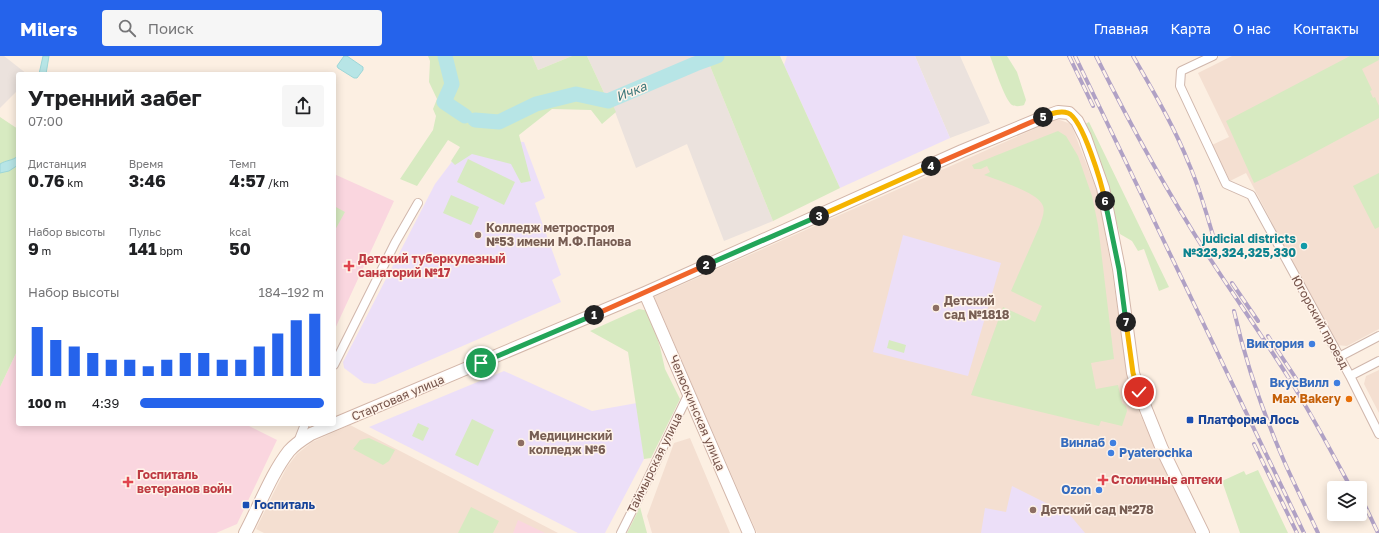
<!DOCTYPE html>
<html lang="ru">
<meta charset="utf-8">
<style>
:root{--surface:#fff;--page:#f6f6f6;--text:#202124;--muted:#757577;--accent:#2563eb}
body{margin:0;font-family:"Golos Text",sans-serif;background:var(--page);color:var(--text);height:100vh;display:flex;flex-direction:column;font-size:15px;white-space:nowrap}
*{box-sizing:border-box;margin:0}
p{font-size:13px;color:var(--muted)}
.icon{flex:none;width:22px;height:22px;fill:none;stroke:currentColor;stroke-width:2;stroke-linecap:round;stroke-linejoin:round}
.map{position:relative;flex:1;overflow:hidden}
.details{position:absolute;left:16px;top:16px;width:320px;height:354px;display:flex;flex-direction:column;background:var(--surface);border-radius:4px;box-shadow:0 2px 10px #0003}
.details>*{flex:none}
.controls{position:absolute;left:1327px;top:425px;display:grid;gap:8px}
.controls a{display:grid;place-items:center;width:40px;height:40px;border-radius:4px;background:var(--surface);box-shadow:0 2px 10px #0003;font-size:20px}
.pin{position:absolute;display:grid;place-items:center;width:34px;height:34px;color:#fff;margin:-17px;border:2px solid #fff;border-radius:50%;box-shadow:0 1px 4px #0007}
.km{position:absolute;width:20px;height:20px;margin:-10px;border-radius:50%;background:#222;color:#fff;font-size:11px;line-height:20px;text-align:center}
.round{display:grid;place-items:center;flex:none;width:42px;height:42px;border-radius:4px;background:var(--page)}
.overview{display:flex;align-items:center;justify-content:space-between;height:68px;padding:0 12px}
h1{font-size:22px;font-weight:700;line-height:30px}
.metrics{display:grid;grid-template-columns:repeat(3,1fr);gap:6px;height:68px;padding:4px 12px}
.metrics div{display:grid;align-content:center}
.metrics b{font-size:17px;font-weight:700}
.metrics small{font-size:11px;font-weight:400}
.metrics p{font-size:11px}
.chart{height:112px;padding:8px 12px}
.chart p{display:flex;justify-content:space-between}
.chart svg{width:100%;height:72px;margin-top:4px;stroke:var(--accent);stroke-width:6}
ul{padding:0 12px;list-style:none;font-size:13px}
li{display:grid;grid-template-columns:64px 48px 1fr;align-items:center;height:30px}
li i{height:10px;border-radius:5px;background:var(--accent)}
header{display:flex;align-items:center;gap:24px;box-sizing:border-box;height:56px;padding:0 20px;background:var(--accent);color:#fff}
header strong{font-size:19px}
nav{display:flex;gap:22px;margin-inline-start:auto;font-size:14px}
.search{width:280px;height:36px;background:var(--page);display:flex;align-items:center;gap:10px;box-sizing:border-box;padding:0 14px;border-radius:4px;color:var(--muted);font-size:15px}
.map>svg:first-child{display:block}
.residential{fill:#f4dfd1}
.industrial{fill:#ebe2dd}
.education{fill:#ecdff8}
.medical{fill:#fad6df}
.green{fill:#d7eac1}
.water{fill:#b7e5e6;stroke:#9dd6d7}
.lines{fill:none;stroke-linecap:round;stroke-linejoin:round}
.river{stroke:#b7e5e6;stroke-width:15}
.street-casing{stroke:#d0b7ac;stroke-width:10}
.secondary-casing{stroke:#d3b6a9;stroke-width:14}
.street{stroke:#fff;stroke-width:8}
.secondary{stroke:#fff;stroke-width:12}
.rail-casing{stroke:#b0a1c5;stroke-width:4}
.rail{stroke:#fff3e9;stroke-width:2.5;stroke-dasharray:8;stroke-linecap:butt}
.split-1-casing{stroke:#fff;stroke-width:8}
.split-2-casing{stroke:#fff;stroke-width:8}
.split-3-casing{stroke:#fff;stroke-width:8}
.split-4-casing{stroke:#fff;stroke-width:8}
.split-5-casing{stroke:#fff;stroke-width:8}
.split-6-casing{stroke:#fff;stroke-width:8}
.split-7-casing{stroke:#fff;stroke-width:8}
.split-8-casing{stroke:#fff;stroke-width:8}
.split-1{stroke:#22a559;stroke-width:5}
.split-2{stroke:#f0652b;stroke-width:5}
.split-3{stroke:#22a559;stroke-width:5}
.split-4{stroke:#f5b400;stroke-width:5}
.split-5{stroke:#f0652b;stroke-width:5}
.split-6{stroke:#f5b400;stroke-width:5}
.split-7{stroke:#22a559;stroke-width:5}
.split-8{stroke:#f5b400;stroke-width:5}
.education-dot{fill:#8d6e63;stroke:#fff3e9;stroke-width:1.5}
.culture-dot{fill:#0f9aa8;stroke:#fff3e9;stroke-width:1.5}
.health-dot{fill:#e0444e;stroke:#fff3e9;stroke-width:1.5}
.shop-dot{fill:#3f7fe0;stroke:#fff3e9;stroke-width:1.5}
.food-dot{fill:#e8710a;stroke:#fff3e9;stroke-width:1.5}
.transit-dot{fill:#1a4fb4;stroke:#fff3e9;stroke-width:1.5}
.labels{text-anchor:middle;stroke-width:3;stroke-linejoin:round;paint-order:stroke}
.education-label{font-size:12px;font-weight:bold;fill:#785e54;stroke:#fff3e9;text-anchor:start}
.culture-label{font-size:12px;font-weight:bold;fill:#0d838f;stroke:#fff3e9;text-anchor:end}
.health-label{font-size:12px;font-weight:bold;fill:#be3a42;stroke:#fff3e9;text-anchor:start}
.street-label{font-size:12px;fill:#745249;stroke:#fff3e9}
.shop-label{font-size:12px;font-weight:bold;fill:#366cbe;stroke:#fff3e9;text-anchor:end}
.food-label{font-size:12px;font-weight:bold;fill:#c56008;stroke:#fff3e9;text-anchor:end}
.transit-label{font-size:12px;font-weight:bold;fill:#164399;stroke:#fff3e9;text-anchor:start}
.water-label{font-size:13px;font-style:italic;fill:#3c787a;stroke:#fff3e9}
</style>
<header>
<strong>Milers</strong>
<div class="search"><svg class="icon" aria-label="search" viewBox="0 0 24 24"><circle cx="10" cy="10" r="6"/><path d="M15 15l6 6"/></svg>Поиск</div>
<nav><a>Главная</a><a>Карта</a><a>О нас</a><a>Контакты</a></nav>
</header>
<div class="map">
<svg width="1379" height="477" viewBox="0 0 1379 477">
<rect width="100%" height="100%" fill="#fcefe2"/>
<path class="residential" d="M1232,0h147v273l-32,17 -11,-1 -90,-172 -16,8 -18,-36 17,-8 -31,-64z
M1057,63l14,5 27,70 14,78 15,102 12,38 56,121h-438l-103,-236z
M1379,314v43l-15,-29 2,-8z
M350,369l208,108h-294l-8,-4 18,-37 13,-25 10,-13 15,-12z
M690,382l40,95h-78l-5,-17 27,-73z"/>
<path class="industrial" d="M0,0h4l23,18h-9v16l-18,18z
M532,0h40l-34,14z
M587,0h112l-18,10 -75,31z
M915,0h45l30,67 -40,15z
M708,5l65,160 -49,20 -37,-97 -51,24 -25,-67z"/>
<path class="education" d="M787,0h128l35,82 -110,50 -56,-123z
M469,83l55,3 21,56 -10,5 26,72 -9,5 9,22 -80,36 -106,46 -11,-1 -20,-15 -1,-6 92,-178z
M903,179l98,28 -33,113 -95,-24z
M504,315l88,40 45,-8 7,56 -39,74h-27l-209,-106z
M1012,430l58,29 15,18h-104l4,-25 21,4z"/>
<path class="medical" d="M334,118l60,27 -60,130z
M18,293v75h227l32,16 -40,84 -21,9h-216v-146z
M518,464l27,13h-32z"/>
<path class="green" d="M428,0h104l6,14 34,-14h15l19,41 75,-31 18,-10h81l60,132 -67,33 -65,-160 -97,40 5,11 -14,12 -11,-14 -39,-1 -33,26 12,46 -10,2 -10,-19 -39,-10 -17,11 -4,-4 9,-14 -12,-7 -31,46 -17,-7 33,-49 3,-14 -3,-7 4,-10 -8,-17 1,-21z
M990,0h17l10,16 9,28 -2,5c-3,1 -8,2 -12,0 -7,-5 -18,-39 -22,-49z
M1350,0h29v4l-17,9 10,21 -2,1 3,7 2,-1 4,9v12c-42,22 -82,45 -125,65l-28,-62z
M0,61l18,12v220l-18,38z
M1089,66l80,165 -10,4 -15,-42 -6,2 -6,-10 -12,-7 -19,-65 -16,-45z
M1058,75l8,5 12,20 14,40 6,29 16,134 -23,4 5,26 22,-4 4,18 4,3 1,5 -5,15 -21,-5 -2,5 -128,-31 32,-88 32,15 7,-16 -31,-15 29,-66c2,-7 6,-15 2,-21 -6,-12 -45,-24 -58,-29l6,-3 -3,-6 -6,3h-7l-2,-4z
M468,103l47,23 -11,23 -47,-23z
M1379,117v54l-4,2 -22,-43z
M451,139l28,12 -8,18 -28,-12z
M334,150l11,6 -11,20z
M639,253l10,2 11,36 5,22 15,30 -29,59 -7,1 -16,-107 -38,-21z
M889,284l17,5 -2,8 -17,-5z
M472,363l22,11 -16,36 -23,-11z
M418,367l11,5 -6,13 -11,-5z
M369,382l26,12 -6,11 -6,4 -30,-16 7,-9z
M1258,414l30,63h-48l-18,-52 22,-10 2,4z
M471,451l28,14 -6,12h-35z
M640,451l7,26h-20z"/>
<path class="water" d="M43,0h6l-3,18h-7z
M344,0h3l16,11v3l-6,8h-3l-16,-10 -1,-2z
M18,100v9l-9,6 -9,2v-9c6,-4 12,-3 18,-8z"/>
<g class="lines">
<path class="river" d="M445,0l7,28 -8,18 21,14
M475,64l24,2 37,-18 40,-10 32,7 87,-37 22,-8"/>
<g class="street-casing">
<path id="street" d="M1213,0l-32,15 -1,15 46,98 25,11 99,181 29,58
M1339,301l40,-21
M334,309l61,-122 23,-40
M1350,320l29,-15
M298,386l7,-18
M621,477l22,-44 46,-96"/>
</g>
<g class="secondary-casing">
<path id="secondary" d="M645,237l104,240
M245,477c14,-26 26,-59 44,-82 6,-7 14,-12 22,-17l334,-141 317,-142 82,-34 14,-5 11,1 8,8 8,16 18,51 16,81 14,104 6,19 23,57 41,84"/>
</g>
<use href="#street" class="street"/>
<use href="#secondary" class="secondary"/>
<g class="rail-casing">
<path id="rail" d="M1069,0l24,50
M1075,0l229,477
M1096,0c34,68 70,134 111,198 27,42 56,83 83,126 22,35 41,71 61,108
M1133,0c20,35 41,70 56,108 11,25 18,52 26,78
M1232,227l26,38
M1234,255c11,49 30,104 50,150 11,25 23,48 34,72
M1268,280l31,47
M1254,388l43,89
M1360,439l18,38"/>
</g>
<use href="#rail" class="rail"/>
</g>
<g class="lines">
<g class="split-1-casing">
<path id="split-1" d="M481,307l113,-48"/>
</g>
<g class="split-2-casing">
<path id="split-2" d="M594,259l112,-50"/>
</g>
<g class="split-3-casing">
<path id="split-3" d="M706,209l113,-49"/>
</g>
<g class="split-4-casing">
<path id="split-4" d="M819,160l112,-50"/>
</g>
<g class="split-5-casing">
<path id="split-5" d="M931,110l112,-49"/>
</g>
<g class="split-6-casing">
<path id="split-6" d="M1043,61c8,-3 17,-7 25,-4 15,6 34,72 37,88"/>
</g>
<g class="split-7-casing">
<path id="split-7" d="M1105,145l14,68 7,53"/>
</g>
<g class="split-8-casing">
<path id="split-8" d="M1126,266l7,51 6,19"/>
</g>
<use href="#split-1" class="split-1"/>
<use href="#split-2" class="split-2"/>
<use href="#split-3" class="split-3"/>
<use href="#split-4" class="split-4"/>
<use href="#split-5" class="split-5"/>
<use href="#split-6" class="split-6"/>
<use href="#split-7" class="split-7"/>
<use href="#split-8" class="split-8"/>
</g>
<g class="education-dot">
<circle cx="478" cy="179" r="4"/>
<circle cx="936" cy="252" r="4"/>
<circle cx="521" cy="387" r="4"/>
<circle cx="1033" cy="454" r="4"/>
</g>
<circle class="culture-dot" cx="1304" cy="190" r="4"/>
<g class="health-dot">
<path d="M347 204h4v4h4v4h-4v4h-4v-4h-4v-4h4z"/>
<path d="M1101 418h4v4h4v4h-4v4h-4v-4h-4v-4h4z"/>
<path d="M126 420h4v4h4v4h-4v4h-4v-4h-4v-4h4z"/>
</g>
<g class="shop-dot">
<circle cx="1312" cy="288" r="4"/>
<circle cx="1337" cy="327" r="4"/>
<circle cx="1113" cy="387" r="4"/>
<circle cx="1111" cy="397" r="4"/>
<circle cx="1099" cy="434" r="4"/>
</g>
<circle class="food-dot" cx="1349" cy="343" r="4"/>
<g class="transit-dot">
<rect x="1186" y="360" width="8" height="8" rx="2"/>
<rect x="242" y="445" width="8" height="8" rx="2"/>
</g>
<g class="labels">
<g class="education-label">
<text x="486" y="176">Колледж метростроя<tspan x="486" dy="14">№53 имени М.Ф.Панова</tspan></text>
<text x="944" y="249">Детский<tspan x="944" dy="14">сад №1818</tspan></text>
<text x="529" y="384">Медицинский<tspan x="529" dy="14">колледж №6</tspan></text>
<text x="1041" y="458">Детский сад №278</text>
</g>
<g class="culture-label">
<text x="1296" y="187">judicial districts<tspan x="1296" dy="14">№323,324,325,330</tspan></text>
</g>
<g class="health-label">
<text x="358" y="207">Детский туберкулезный<tspan x="358" dy="14">санаторий №17</tspan></text>
<text x="137" y="423">Госпиталь<tspan x="137" dy="14">ветеранов войн</tspan></text>
<text x="1111" y="428">Столичные аптеки</text>
</g>
<g class="street-label">
<text transform="translate(1320 266) rotate(61)" y="4">Югорский проезд</text>
<text transform="translate(398 342) rotate(-23)" y="4">Стартовая улица</text>
<text transform="translate(697 357) rotate(67)" y="4">Челюскинская улица</text>
<text transform="translate(655 407) rotate(-64)" y="4">Таймырская улица</text>
</g>
<g class="shop-label">
<text x="1304" y="292">Виктория</text>
<text x="1329" y="331">ВкусВилл</text>
<text x="1105" y="391">Винлаб</text>
<text x="1119" y="401" text-anchor="start">Pyaterochka</text>
<text x="1091" y="438">Ozon</text>
</g>
<g class="food-label">
<text x="1341" y="347">Max Bakery</text>
</g>
<g class="transit-label">
<text x="1198" y="368">Платформа Лось</text>
<text x="254" y="453">Госпиталь</text>
</g>
<g class="water-label">
<text transform="translate(631 35) rotate(-22)" y="5">Ичка</text>
</g>
</g>
</svg>
<div class="controls">
<a><svg class="icon" aria-label="layers" viewBox="0 0 24 24"><path d="M12 4l9 5-9 5-9-5zM3 14l9 5 9-5"/></svg></a>
</div>
<div class="pin" style="left:481px;top:307px;background:#1e9e55"><svg class="icon" aria-label="arrive" viewBox="0 0 24 24"><path d="M6 21V4h12l-3 4 3 4H6"/></svg></div>
<div class="pin" style="left:1139px;top:336px;background:#d93025"><svg class="icon" aria-label="check" viewBox="0 0 24 24"><path d="M5 12l5 5 9-10"/></svg></div>
<b class="km" style="left:594px;top:259px">1</b>
<b class="km" style="left:706px;top:209px">2</b>
<b class="km" style="left:819px;top:160px">3</b>
<b class="km" style="left:931px;top:110px">4</b>
<b class="km" style="left:1043px;top:61px">5</b>
<b class="km" style="left:1105px;top:145px">6</b>
<b class="km" style="left:1126px;top:266px">7</b>
<section class="details">
<div class="overview"><div><h1>Утренний забег</h1><p>07:00</p></div><a class="round"><svg class="icon" aria-label="share" viewBox="0 0 24 24"><path d="M12 15V3M7 8l5-5 5 5M5 13v7h14v-7"/></svg></a></div>
<div class="metrics">
<div><p>Дистанция</p><b>0.76<small> km</small></b></div>
<div><p>Время</p><b>3:46</b></div>
<div><p>Темп</p><b>4:57<small> /km</small></b></div>
</div>
<div class="metrics">
<div><p>Набор высоты</p><b>9<small> m</small></b></div>
<div><p>Пульс</p><b>141<small> bpm</small></b></div>
<div><p>kcal</p><b>50</b></div>
</div>
<div class="chart"><p><span>Набор высоты</span>184–192 m</p>
<svg viewBox="0 0 160 44" preserveAspectRatio="none"><path d="M5 44V14M15 44V22M25 44V26M35 44V30M45 44V34M55 44V34M65 44V38M75 44V34M85 44V30M95 44V30M105 44V34M115 44V34M125 44V26M135 44V18M145 44V10M155 44V6"/></svg>
</div>
<ul>
<li><b>100 m</b>4:39<i style="width:100%"></i></li>
</ul>
</section>
</div>
